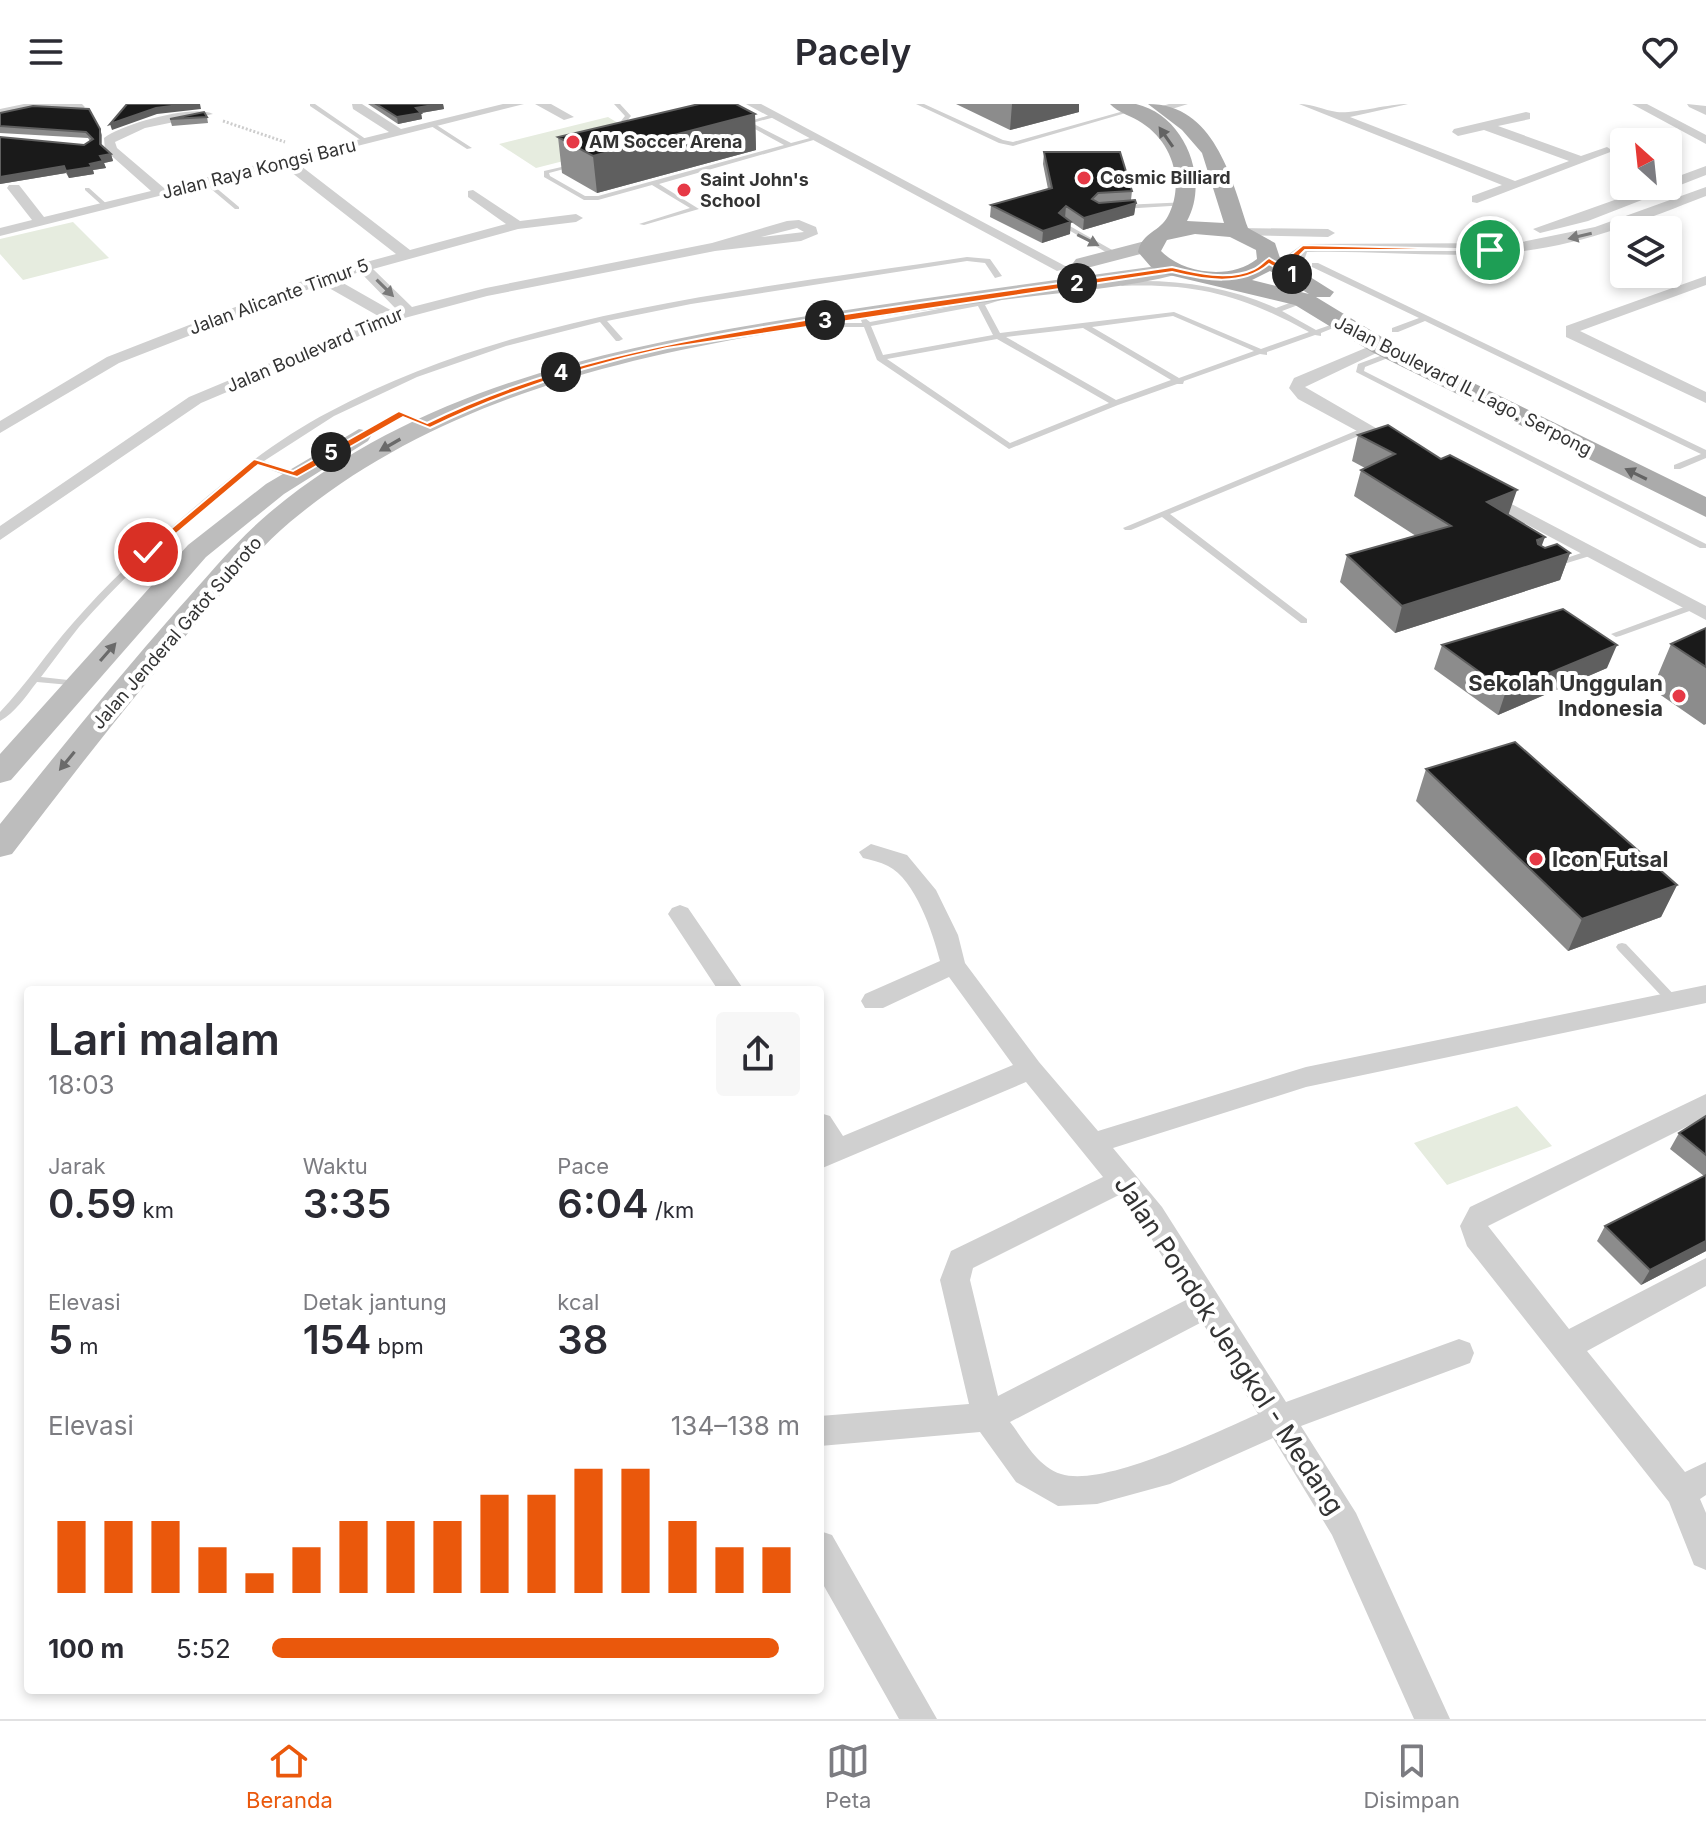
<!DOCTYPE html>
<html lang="id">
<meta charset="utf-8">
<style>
:root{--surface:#fff;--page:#f7f7f7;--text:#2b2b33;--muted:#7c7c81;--line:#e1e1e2;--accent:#ea580c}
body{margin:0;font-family:Inter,sans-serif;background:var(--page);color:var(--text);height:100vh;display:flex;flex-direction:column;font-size:30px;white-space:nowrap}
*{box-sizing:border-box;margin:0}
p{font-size:26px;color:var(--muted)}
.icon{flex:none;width:44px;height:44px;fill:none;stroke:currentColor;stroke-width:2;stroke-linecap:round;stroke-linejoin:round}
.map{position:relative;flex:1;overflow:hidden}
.panel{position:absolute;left:24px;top:882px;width:800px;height:708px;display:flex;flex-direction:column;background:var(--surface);border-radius:8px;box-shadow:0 4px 12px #0003}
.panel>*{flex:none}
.needle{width:52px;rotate:333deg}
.fabs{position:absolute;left:1610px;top:24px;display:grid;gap:16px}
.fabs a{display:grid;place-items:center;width:72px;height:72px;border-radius:8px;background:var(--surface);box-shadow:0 4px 12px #0003;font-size:40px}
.pin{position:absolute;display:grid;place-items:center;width:68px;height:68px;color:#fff;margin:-34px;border:4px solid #fff;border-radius:50%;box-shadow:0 2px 8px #0007}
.km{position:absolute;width:40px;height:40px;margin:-20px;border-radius:50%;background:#222;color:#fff;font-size:22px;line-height:40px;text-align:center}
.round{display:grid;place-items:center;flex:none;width:84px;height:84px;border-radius:8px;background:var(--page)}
.head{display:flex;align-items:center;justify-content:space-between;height:136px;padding:0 24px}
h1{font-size:44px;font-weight:600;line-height:60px}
.figures{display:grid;grid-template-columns:repeat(3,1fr);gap:12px;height:136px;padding:8px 24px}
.figures div{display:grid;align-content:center}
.figures b{font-size:40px;font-weight:600}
.figures small{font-size:22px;font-weight:400}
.figures p{font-size:22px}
.chart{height:224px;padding:16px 24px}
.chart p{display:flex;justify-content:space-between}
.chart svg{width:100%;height:144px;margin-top:8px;stroke:var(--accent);stroke-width:6}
ul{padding:0 24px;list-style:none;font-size:26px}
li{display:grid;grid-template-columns:128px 96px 1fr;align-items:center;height:60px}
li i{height:20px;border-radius:10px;background:var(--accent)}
header{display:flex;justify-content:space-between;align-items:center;height:104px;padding:0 24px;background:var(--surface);font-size:36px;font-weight:600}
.tabs{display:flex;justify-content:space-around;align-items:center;height:112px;border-top:2px solid var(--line);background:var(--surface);font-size:22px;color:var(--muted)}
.tabs a{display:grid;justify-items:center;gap:4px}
.tabs .current{color:var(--accent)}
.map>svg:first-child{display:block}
.green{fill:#e6ecdf}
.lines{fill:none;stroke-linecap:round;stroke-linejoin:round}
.path{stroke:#cdcdcd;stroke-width:3;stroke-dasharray:2 2;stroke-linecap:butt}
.lane{fill:#d0d0d0;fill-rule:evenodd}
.street{fill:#d0d0d0;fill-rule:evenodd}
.secondary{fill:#bdbdbd;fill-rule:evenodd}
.primary{fill:#ababab;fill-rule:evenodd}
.wall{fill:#8c8c8c}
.shaded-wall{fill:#5f5f5f}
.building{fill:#1a1a1a;stroke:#5f5f5f;stroke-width:2}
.oneway{fill:#636363}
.oneway2{fill:#7a7a7a}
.oneway3{fill:#6a6a6a}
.route{fill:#ea580c;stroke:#fff;stroke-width:2}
.poi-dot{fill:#e63946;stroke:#fff;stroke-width:3}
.labels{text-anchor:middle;stroke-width:8;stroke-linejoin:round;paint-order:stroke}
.far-poi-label{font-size:18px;font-weight:bold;fill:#333;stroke:#fff;text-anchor:start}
.far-street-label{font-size:18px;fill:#333;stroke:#fff}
.poi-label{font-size:22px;font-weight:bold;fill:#333;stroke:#fff;text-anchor:end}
.near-street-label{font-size:26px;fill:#333;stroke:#fff}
</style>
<header><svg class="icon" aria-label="menu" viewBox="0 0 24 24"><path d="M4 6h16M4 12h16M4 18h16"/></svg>Pacely<svg class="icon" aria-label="heart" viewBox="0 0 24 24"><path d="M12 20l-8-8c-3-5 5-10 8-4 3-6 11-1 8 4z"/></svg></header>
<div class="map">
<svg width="1706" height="1615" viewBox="0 0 1706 1615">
<rect width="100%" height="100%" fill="#fff"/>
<path class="green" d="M608,13l38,23 -110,28 -37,-24z
M73,118l36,36 -86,22 -23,-26v-15z
M1517,1002l35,40 -105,39 -33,-42z"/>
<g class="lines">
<path class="path" d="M223,17l62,21"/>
<path class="lane" d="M310,0h5l55,38 -5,1 -55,-37z
M614,0h6l11,12 -5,6 -5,-1 4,-5z
M916,0h8l79,36 10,2 118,-33 5,1 -123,36 -14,-3z
M773,10l2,3 -23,6 39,20 23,-6 3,2 -158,45 40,25 -55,16 -5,-1 51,-16 -38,-23 -54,15h-14l-40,-23v-6l35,-8v2l-30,8 1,3 35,20h13l186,-51 -40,-22z
M431,20h4l37,24 -5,1 -36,-23z
M204,77h4l31,26v2h-4l-31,-26z
M85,84h4l20,18v2h-4l-20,-18z
M1189,98v2l-2,1 -65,4 -3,-2 3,-2z
M1065,117h4l-1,4 53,30 -7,2 -52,-31 -1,-1z
M967,153l23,2 12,17 -7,2 -10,-15 -18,-2 -276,43 -84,17 16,18 -4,2h-3l-16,-19 -4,1 -90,23 -89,31 -83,39 -70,45 32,12v4h-6l-32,-12c-63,49 -126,101 -179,162 -13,16 -25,33 -38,50l36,4 4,1 1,2 -1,2 -44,-4c-11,14 -22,31 -37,39v-9c27,-28 47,-60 73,-89 33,-38 70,-73 109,-105 44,-38 95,-79 147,-106 188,-102 429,-123 638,-155z
M1312,159h6l388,187v8l-26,11h-6v-4l27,-11 -276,-133 -27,11h-6v-4l27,-10 -107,-51z
M1142,177c47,0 91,8 134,27l27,-10h3v4l-24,9 34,19 23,-8 4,2 -22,9v3l-6,-1 -48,17v3l-7,-1 -76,27 -1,3h-6l-59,21 -109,44 -132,-89 -13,-33h-22l-4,-2 4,-2h20l-1,-3 4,-2 5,4 106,-20 -2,-3 4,-2 5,4 14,-3 4,2 -16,5 15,28 174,-21 87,37 48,-17c-65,-36 -112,-49 -187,-46l-4,-2 4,-2zM978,202l15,29 -110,20 -12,-29zM1173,212l81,35 -75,27 -87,-51zM1083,224l88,52 -55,20 -110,-63zM997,235l112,64 -99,40 -123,-84z
M1391,248l7,2 -33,13 -1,4 342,173v4h-6l-344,-176 2,-8z
M1365,323l4,3 -1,2 -198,82 137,105v4h-6l-139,-106 -31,13h-6l-2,-2z
M1590,446l3,1v4l-39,12 -5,-3z
M1692,500l5,3 -2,2 -75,27 -4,1 -5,-3z
M1669,566l5,3 -1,2 -36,17 -4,1 -5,-3z
M1622,839l4,1 52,55 2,3 -2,3h-8l-52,-55 -2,-3 2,-3z"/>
<path class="street" d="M24,0h58l3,3 -6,4 -34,-4 -45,10v-8z
M352,0h10l39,25 102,-25h21l-524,132v-8l32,-8 -25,-32 2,-3h10l25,32 107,-26 -46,-41 -1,-12c18,-14 90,-34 109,-24l-68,14 -30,14 2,6 47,40 225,-56 -36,-23z
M535,0h16l23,13 -10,3z
M746,0h15l308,164 -12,3z
M1169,0h19l-26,8v-6z
M1299,0c14,0 24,6 38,8 16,2 50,-8 71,-8l-58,13 165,64 54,-20 -85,-31 -26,6 -6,-4 2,-3 72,-17 4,1v6l-32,7 83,30 26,-9 6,4 -136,52 -5,-1v-6l30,-11z
M1632,0h15l59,31v9z
M1687,0l19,2v9l-17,-8z
M291,62h10l109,84 96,-26 -38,-27v-6l5,-1 47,31 56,-7 7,4 -7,4 -58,7 -145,40 39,38 74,-19 226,-45 75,-22 12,-1 17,7 2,7 -17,7 -86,10 -228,45 -90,24 -196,83 -201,137v-14l189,-129 191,-80 -58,-33 -203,79 -119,70v-12l107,-64 211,-82 78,-21 -105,-82zM797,124l7,4 -43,5zM360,168l38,39 -4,1 -58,-33z
M1706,62v9l-118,46 -48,12 -7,-4 121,-43h14v-6z
M1706,83v9c-62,24 -126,50 -192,56 -69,7 -138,-2 -207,0l-9,26 -12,-3 3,-21 14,-10 214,-1 78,-16z
M1238,124l90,1 7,4 -7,4 -95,-2 -2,-3z
M1706,172v9l-126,46 126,61v11l-140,-66v-11z
M1375,240l14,3 -84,40 95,55v8l-6,1 -96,-52 -9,-11 5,-10z
M1483,385l223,117v14l-229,-122 -3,-4z
M871,740l36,11 29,35 22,45 7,28 74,99 59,69 208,-64 400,-82v18l-400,84 -193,61 49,59 124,195 173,-63 11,4 4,10 -4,10 -169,63 55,87 94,206h-36l-82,-184 -59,-97 -103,46 -73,20 -39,2 -42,-24 -36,-50 -160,14v-30l149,-12 -29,-124 11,-29 152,-74 -77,-95 -206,87v-56l10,3 13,20 170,-71 -64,-88 -66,31h-18l-4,-7 4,-7 75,-33c-7,-28 -25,-82 -52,-95 -8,-4 -17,-6 -25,-8l-4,-6zM1119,1091l23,28 46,76 -190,97 -28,-116 3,-12zM1202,1218l56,92c-42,18 -154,74 -197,60 -24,-8 -37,-34 -51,-52z
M680,801l8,3 56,82h-26l-50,-76 4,-6z
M1706,990v23l-218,109 81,103 137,-71v28l-119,65 98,121 21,-10v33l-6,4 6,14v57l-12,-5 -25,-63 -202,-256 -7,-20 10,-19z
M820,1427l12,4 105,184h-38l-79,-140z"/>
<path class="secondary" d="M1149,136l10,6 -3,4 -73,19 -10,-6 3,-4z
M1172,160l7,2 3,4 -3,4c-57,15 -118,18 -177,26 -244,34 -515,58 -712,222 -33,28 -61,63 -89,96 -66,76 -128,156 -189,236l-12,3v-33c59,-73 117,-146 179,-216 29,-32 56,-66 89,-94 156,-132 363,-171 559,-201 115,-18 230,-33 345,-49z
M359,325l9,2 3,5 -3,5 -84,53 -78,63 -195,223 -11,3v-29l188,-209 78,-61z"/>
<path class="primary" d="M1110,0c8,0 18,0 26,0 49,11 74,76 51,117l37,2 -22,-70 -20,-23 -34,-26c66,0 83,73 100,124l27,15 5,15 54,34 -4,5h-14l74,45 316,155v20l-334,-165 -77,-47 -130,-31 -14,-7 -13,-15c4,-20 22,-20 30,-36 17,-33 5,-73 -26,-93 -10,-7 -24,-10 -32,-19zM1195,130l35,3 26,13 1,9c-26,21 -74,15 -96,-8l6,-11zM1270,167l39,23 -57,-14z"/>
</g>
<path class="wall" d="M368,0h75l1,5 -23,4 1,6 -24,5z
M956,0h123v8l-69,18z
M0,9l100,16 2,6v11l9,8 2,7 -9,2 2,5 -13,2 1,4 -25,4 -3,-5 -66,11v-47l84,8 6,-4 -2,-3 -88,-5z
M755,10l1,36 -159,43 -35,-20 -4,-36z
M207,13l1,6 -36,3 -2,-7z
M1044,48l88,39 -1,9 5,3 -2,12 -51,15 -13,-9v13l-28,9 -52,-26 1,-12 57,-16 -5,-25z
M1358,331l151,80 32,31 29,7 -10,27 -165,53 -55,-51 7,-27 69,-19 -62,-40 7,-26 4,-2 -13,-7z
M1706,524v96l-2,1 -52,-36 19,-45z
M1442,541l165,23 -109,47 -64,-46z
M1426,665l251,116 -16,32 -93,34 -152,-150z
M1706,1012v135l-65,34 -44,-44 8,-15 99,-50 -34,-27 9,-16z"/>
<path class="shaded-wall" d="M187,0h13l1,5 -44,5 -45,16 -2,-6 46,-16z
M439,0h4l1,5 -23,4 1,6 -24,5 -1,-7 19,-9z
M1012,0h67v8l-69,18z
M755,10l1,36 -159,43 -4,-37z
M111,50l2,7 -9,2 2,5 -13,2 1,4 -25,4 -3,-7 24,-7 10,-8z
M64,62l2,7 -66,11v-7z
M1136,99l-2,12 -51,15 1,-12z
M1066,102l-1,12 -6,-5z
M1071,118l-1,12 -28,9 1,-12z
M1517,386l-9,26 -21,-14z
M1545,433l-10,27 35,-11 -10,27 -165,53 7,-27z
M1617,541l-10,23 -109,47 8,-24z
M1677,781l-16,32 -93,34 14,-32z
M1706,1137v10l-65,34 9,-15z"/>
<path class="building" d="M127,0h60l-31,4 -46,16z
M376,0h63l-23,4 5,5 -24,4z
M699,0h37l19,10 -162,42 -35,-19z
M33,2l56,3 11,20v15l11,10 -11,2 3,5 -13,3 2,3 -26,4 -2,-5 -64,11v-40l84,8 9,-6 -7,-7 -86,-6v-13z
M204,8l3,5 -37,2z
M1044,48h76l12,39 -34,2 -6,6 7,4 36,-3 1,3 -52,15 -18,-12 -7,7 12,9 -28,9 -52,-26 61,-17z
M1388,321l53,34 9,-4 67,35 -30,12 58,35 -8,3 1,4 7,4 12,-4 13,9 -168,53 -55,-51 104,-29 -90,-56 34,-16 -37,-19z
M1563,505l54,36 -111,46 -64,-46z
M1706,524v39l-35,-23z
M1515,638l162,143 -95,34 -156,-150z
M1706,1012v39l-27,-22z
M1706,1071v66l-56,29 -45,-44z"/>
<defs><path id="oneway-solid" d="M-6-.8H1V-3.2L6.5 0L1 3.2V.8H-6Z" transform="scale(2)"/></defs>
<g class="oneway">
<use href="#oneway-solid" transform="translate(1166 33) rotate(-125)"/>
<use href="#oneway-solid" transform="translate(1636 370) rotate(-154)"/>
</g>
<g class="oneway2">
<use href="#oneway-solid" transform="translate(1580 132) rotate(167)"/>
<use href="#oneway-solid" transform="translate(1088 136) rotate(27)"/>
<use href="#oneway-solid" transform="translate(385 184) rotate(45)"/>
</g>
<g class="oneway3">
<use href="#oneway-solid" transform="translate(390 341) rotate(150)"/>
<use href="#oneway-solid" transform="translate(108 548) rotate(-49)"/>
<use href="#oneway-solid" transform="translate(67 657) rotate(129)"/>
</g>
<path class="route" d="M1303,141l191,5h-189l-5,5 -3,20 -4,2 -24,-13c-27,23 -65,16 -97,8l-505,76c-83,18 -161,43 -237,80l-27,-11 -106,60 -39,-12 -106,89 -9,-2 111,-93 39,12 106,-60 28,12c123,-60 245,-81 378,-103 122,-19 244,-35 367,-53 24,6 57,14 82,2 5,-2 10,-8 15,-11l21,12 2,-16z"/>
<g class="poi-dot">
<circle cx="573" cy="38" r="8"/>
<circle cx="1084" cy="74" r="8"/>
<circle cx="684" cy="86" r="8"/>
<circle cx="1679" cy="592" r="8"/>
<circle cx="1536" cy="755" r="8"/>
</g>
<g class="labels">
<g class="far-poi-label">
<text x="589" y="44">AM Soccer Arena</text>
<text x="1100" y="80">Cosmic Billiard</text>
<text x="700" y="82">Saint John's<tspan x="700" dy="21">School</tspan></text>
</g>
<g class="far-street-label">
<text transform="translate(259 65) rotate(-14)" y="6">Jalan Raya Kongsi Baru</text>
<text transform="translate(279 193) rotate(-20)" y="6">Jalan Alicante Timur 5</text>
<text transform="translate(315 246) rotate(-23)" y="6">Jalan Boulevard Timur</text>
<text transform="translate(1463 282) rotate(27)" y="6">Jalan Boulevard IL Lago. Serpong</text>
<text transform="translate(177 529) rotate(-49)" y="6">Jalan Jenderal Gatot Subroto</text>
</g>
<g class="poi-label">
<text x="1663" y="587">Sekolah Unggulan<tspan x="1663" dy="25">Indonesia</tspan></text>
<text x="1552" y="763" text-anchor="start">Icon Futsal</text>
</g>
<g class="near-street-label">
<text transform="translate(1229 1241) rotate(57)" y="9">Jalan Pondok Jengkol - Medang</text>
</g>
</g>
</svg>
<div class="fabs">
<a><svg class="needle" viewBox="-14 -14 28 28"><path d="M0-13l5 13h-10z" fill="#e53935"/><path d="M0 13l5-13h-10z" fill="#7c7c81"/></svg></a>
<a><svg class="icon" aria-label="layers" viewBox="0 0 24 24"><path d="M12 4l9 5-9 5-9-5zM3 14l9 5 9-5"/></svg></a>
</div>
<div class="pin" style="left:1490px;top:146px;background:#1e9e55"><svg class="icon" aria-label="arrive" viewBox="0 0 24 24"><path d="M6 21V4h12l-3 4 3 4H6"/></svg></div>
<div class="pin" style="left:148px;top:448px;background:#d93025"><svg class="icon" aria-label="check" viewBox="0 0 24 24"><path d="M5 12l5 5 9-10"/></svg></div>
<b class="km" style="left:1292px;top:170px">1</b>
<b class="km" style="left:1077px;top:179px">2</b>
<b class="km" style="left:825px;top:216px">3</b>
<b class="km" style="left:561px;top:268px">4</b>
<b class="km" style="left:331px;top:348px">5</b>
<section class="panel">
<div class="head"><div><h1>Lari malam</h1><p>18:03</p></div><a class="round"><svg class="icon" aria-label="share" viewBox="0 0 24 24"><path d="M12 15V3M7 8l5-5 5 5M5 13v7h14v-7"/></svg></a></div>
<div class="figures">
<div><p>Jarak</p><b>0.59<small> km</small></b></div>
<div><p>Waktu</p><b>3:35</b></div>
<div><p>Pace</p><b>6:04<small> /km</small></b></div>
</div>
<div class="figures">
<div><p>Elevasi</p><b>5<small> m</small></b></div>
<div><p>Detak jantung</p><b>154<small> bpm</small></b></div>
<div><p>kcal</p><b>38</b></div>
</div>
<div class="chart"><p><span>Elevasi</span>134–138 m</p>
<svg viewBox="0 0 160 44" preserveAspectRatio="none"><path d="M5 44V22M15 44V22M25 44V22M35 44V30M45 44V38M55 44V30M65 44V22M75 44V22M85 44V22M95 44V14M105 44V14M115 44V6M125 44V6M135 44V22M145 44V30M155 44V30"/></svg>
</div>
<ul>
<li><b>100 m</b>5:52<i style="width:96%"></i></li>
</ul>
</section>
</div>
<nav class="tabs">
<a class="current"><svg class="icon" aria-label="home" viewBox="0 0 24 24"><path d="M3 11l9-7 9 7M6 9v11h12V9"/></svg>Beranda</a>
<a><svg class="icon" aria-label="map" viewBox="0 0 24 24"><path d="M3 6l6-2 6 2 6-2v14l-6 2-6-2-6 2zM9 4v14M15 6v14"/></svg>Peta</a>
<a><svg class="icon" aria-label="saved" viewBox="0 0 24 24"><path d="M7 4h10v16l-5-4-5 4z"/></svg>Disimpan</a>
</nav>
